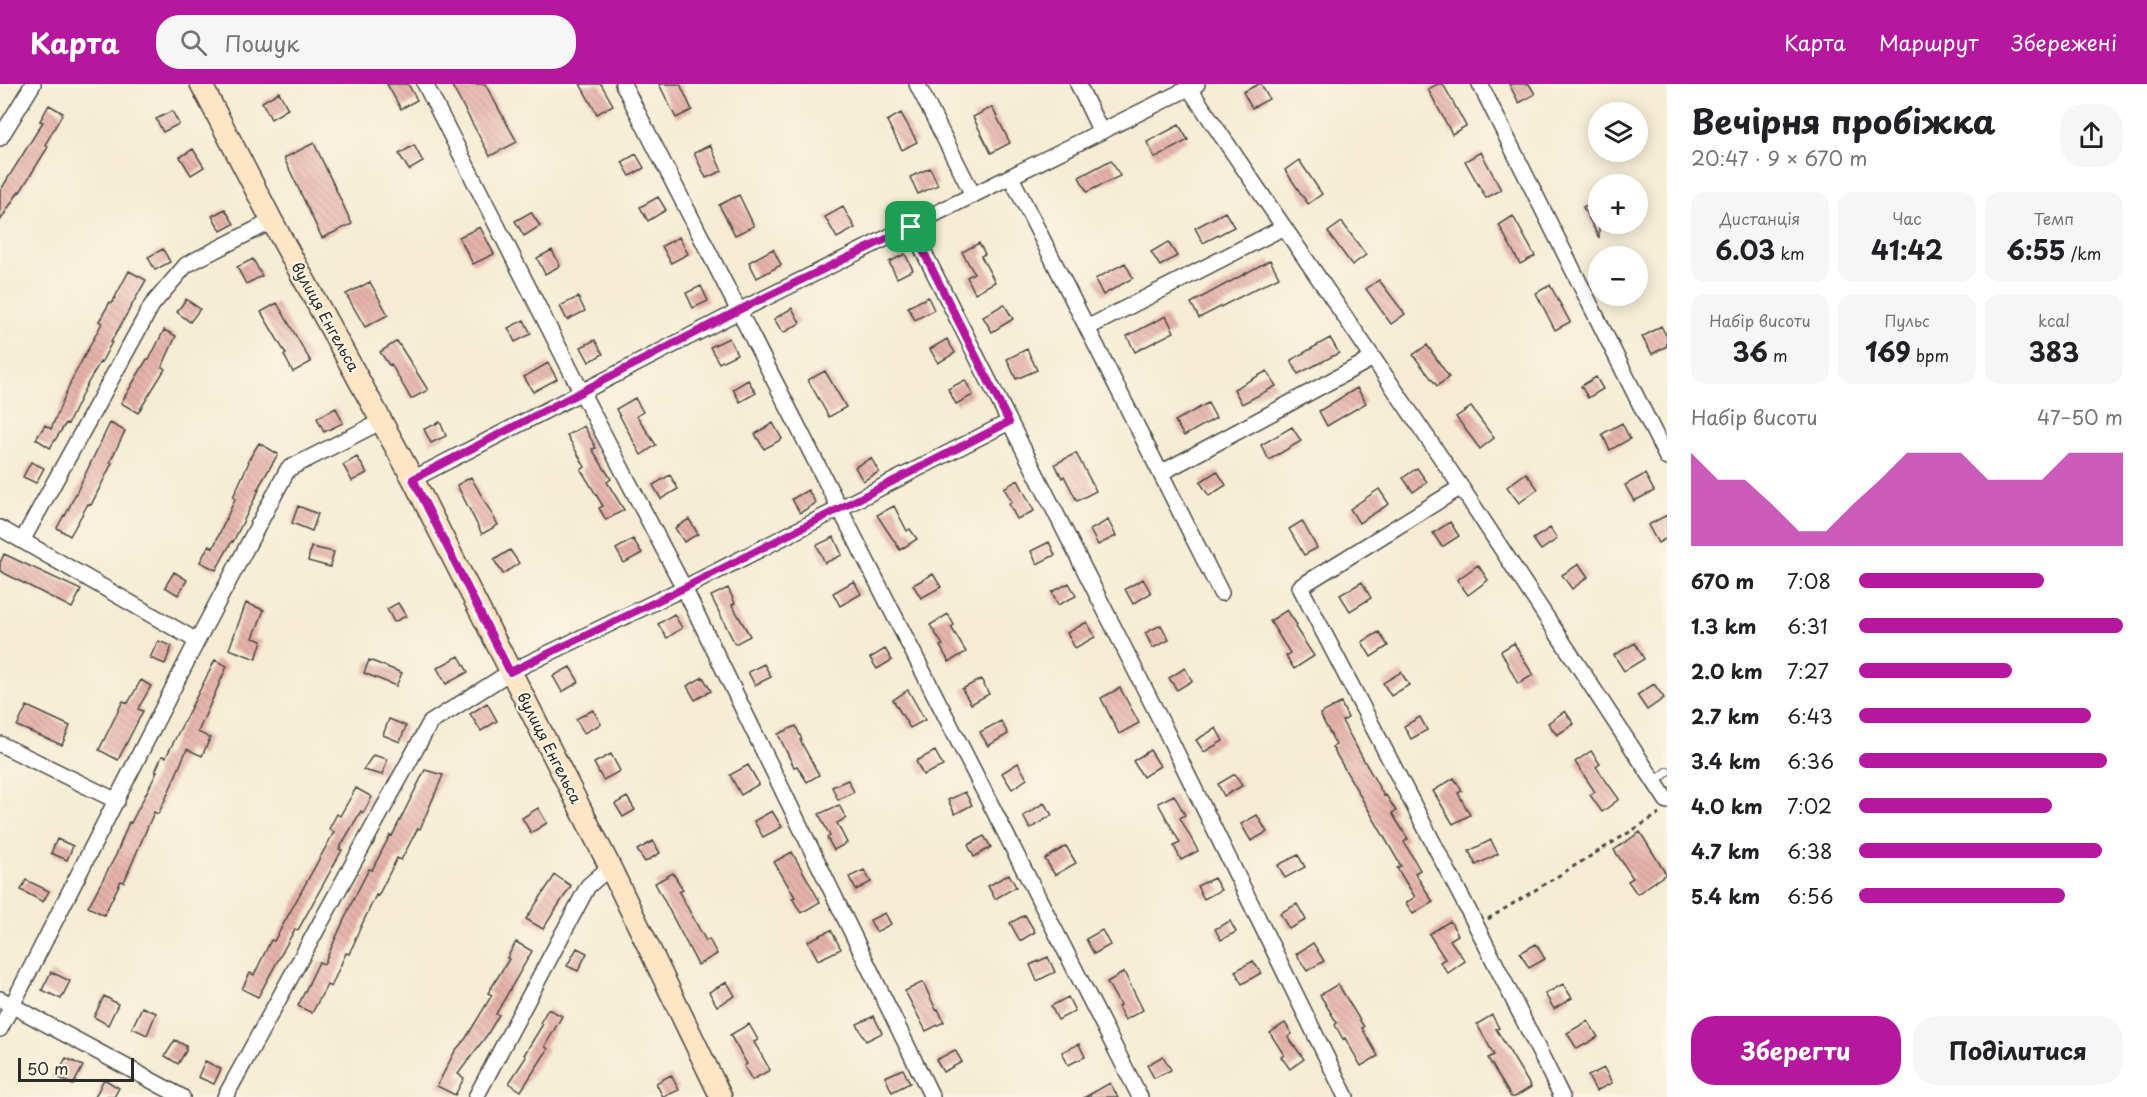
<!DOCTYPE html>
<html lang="uk">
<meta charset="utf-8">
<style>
:root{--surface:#fff;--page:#f6f6f6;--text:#202124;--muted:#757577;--accent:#b5179e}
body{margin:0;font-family:"Playpen Sans",sans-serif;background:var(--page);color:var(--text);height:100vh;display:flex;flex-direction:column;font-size:22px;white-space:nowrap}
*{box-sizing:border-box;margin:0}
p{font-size:20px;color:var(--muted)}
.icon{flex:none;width:33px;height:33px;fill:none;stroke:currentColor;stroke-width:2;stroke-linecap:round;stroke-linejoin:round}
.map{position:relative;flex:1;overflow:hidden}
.drawer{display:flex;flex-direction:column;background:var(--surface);width:480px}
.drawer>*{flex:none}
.tools{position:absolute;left:1588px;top:18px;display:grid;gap:12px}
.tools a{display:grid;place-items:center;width:60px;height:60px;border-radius:50%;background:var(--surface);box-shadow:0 3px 15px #0003;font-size:30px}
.scale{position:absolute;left:18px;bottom:15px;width:116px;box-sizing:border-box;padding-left:6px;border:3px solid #2b2b2b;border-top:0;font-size:16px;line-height:21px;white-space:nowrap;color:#2b2b2b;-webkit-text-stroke:4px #fcf5e5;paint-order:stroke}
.pin{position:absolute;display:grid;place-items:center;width:51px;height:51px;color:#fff;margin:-26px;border-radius:12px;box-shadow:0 3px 9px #0006}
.round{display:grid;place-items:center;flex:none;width:63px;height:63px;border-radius:24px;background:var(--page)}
.headline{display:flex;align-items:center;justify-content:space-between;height:102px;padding:0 24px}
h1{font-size:33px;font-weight:700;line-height:45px}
.metrics{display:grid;grid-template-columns:repeat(3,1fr);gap:9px;height:102px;padding:6px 24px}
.metrics div{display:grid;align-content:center;border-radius:15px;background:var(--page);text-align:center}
.metrics b{font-size:26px;font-weight:700}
.metrics small{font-size:16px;font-weight:400}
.metrics p{font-size:16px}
.chart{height:168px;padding:12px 24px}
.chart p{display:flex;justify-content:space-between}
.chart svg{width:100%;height:108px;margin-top:6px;fill:var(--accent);opacity:.7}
.button{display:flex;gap:12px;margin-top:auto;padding:12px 24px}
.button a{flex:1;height:69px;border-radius:24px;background:var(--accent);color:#fff;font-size:24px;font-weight:700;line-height:69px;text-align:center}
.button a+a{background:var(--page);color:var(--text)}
ul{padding:0 24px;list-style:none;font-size:20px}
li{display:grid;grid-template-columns:96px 72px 1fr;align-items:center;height:45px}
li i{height:15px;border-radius:8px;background:var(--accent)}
header{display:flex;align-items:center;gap:36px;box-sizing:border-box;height:84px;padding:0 30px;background:var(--accent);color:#fff}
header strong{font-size:28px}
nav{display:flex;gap:33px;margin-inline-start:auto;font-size:21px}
.search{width:420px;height:54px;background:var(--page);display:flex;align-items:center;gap:15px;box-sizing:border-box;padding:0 21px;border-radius:24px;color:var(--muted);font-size:22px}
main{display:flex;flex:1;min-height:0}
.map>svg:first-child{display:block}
.building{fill:url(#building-back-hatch)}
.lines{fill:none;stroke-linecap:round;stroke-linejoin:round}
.lane-casing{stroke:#494844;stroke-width:10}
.street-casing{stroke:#494844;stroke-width:18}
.secondary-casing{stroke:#494844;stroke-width:24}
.path{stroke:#494844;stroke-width:3;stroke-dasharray:4.5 4.5;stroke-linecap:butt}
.lane{stroke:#fff;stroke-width:8}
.street{stroke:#fff;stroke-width:15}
.secondary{stroke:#fde5c5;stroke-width:21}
.route-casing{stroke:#fff;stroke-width:12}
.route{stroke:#b5179e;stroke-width:8}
.labels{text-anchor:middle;stroke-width:4.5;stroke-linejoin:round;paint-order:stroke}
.street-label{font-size:15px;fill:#2b2b2b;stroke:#fcf5e5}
</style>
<header>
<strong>Карта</strong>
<div class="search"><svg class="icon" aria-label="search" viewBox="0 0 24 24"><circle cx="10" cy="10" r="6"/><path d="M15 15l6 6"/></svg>Пошук</div>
<nav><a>Карта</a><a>Маршрут</a><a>Збережені</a></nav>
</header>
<main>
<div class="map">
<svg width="1667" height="1013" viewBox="0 0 1667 1013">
<defs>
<pattern id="building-back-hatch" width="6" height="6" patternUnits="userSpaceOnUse" patternTransform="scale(1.5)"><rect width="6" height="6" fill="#e6b2aa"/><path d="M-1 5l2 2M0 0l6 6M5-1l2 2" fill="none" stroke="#c59992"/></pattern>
</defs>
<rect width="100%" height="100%" fill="#fcf5e5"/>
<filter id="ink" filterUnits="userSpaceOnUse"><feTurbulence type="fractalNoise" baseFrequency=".0167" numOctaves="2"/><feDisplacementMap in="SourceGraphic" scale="12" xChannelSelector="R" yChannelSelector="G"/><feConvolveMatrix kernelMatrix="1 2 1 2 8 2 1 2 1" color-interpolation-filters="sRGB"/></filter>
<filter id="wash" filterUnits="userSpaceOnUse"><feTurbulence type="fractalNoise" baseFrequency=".008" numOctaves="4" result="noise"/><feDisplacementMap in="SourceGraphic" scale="24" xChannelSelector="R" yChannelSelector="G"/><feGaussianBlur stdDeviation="1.35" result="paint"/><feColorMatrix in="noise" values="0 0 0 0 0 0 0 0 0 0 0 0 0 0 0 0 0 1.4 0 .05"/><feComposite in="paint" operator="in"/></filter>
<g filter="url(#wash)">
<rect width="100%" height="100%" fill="#f5ecd3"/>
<g id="blocks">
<path class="building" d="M387,0h21l9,16 -16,9z
M451,0h34l32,58 -27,14z
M580,0h21l12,21 -16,9z
M659,0h21l12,26 -16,8z
M1259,0h2l8,15 -17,9 -9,-16z
M1438,0h5l23,42 -14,8 -24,-45z
M1509,0h20l6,10 -16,9z
M279,8l9,17 -17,10 -9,-17z
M49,21l14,8 -18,32 3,2 -28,45 -1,-1 -19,30v-30l43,-69 -3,-1z
M992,23l18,36 -19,10 -18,-36z
M172,27l7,13 -16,8 -7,-13z
M901,29l16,29 -15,8 -15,-29z
M1179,41l9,15 -33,18 -8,-16z
M314,59l38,81 -30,14 -38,-80z
M414,61l9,17 -14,8 -10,-16z
M710,61l12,26 -16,7 -12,-25z
M193,65l11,18 -13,8 -11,-18z
M1481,68l20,38 -15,8 -21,-37z
M636,70l8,14 -14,8 -8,-14z
M1111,76l9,16 -33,16 -8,-15z
M1299,76l23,34 -14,10 -23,-34z
M930,84l8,17 -20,9 -8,-17z
M739,111l15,31 -19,9 -16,-30z
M658,113l8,13 -18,11 -8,-14z
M1599,115v39l-16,-31z
M843,123l12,21 -18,10 -12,-21z
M225,125l9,15 -13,7 -9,-15z
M531,128l9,14 -16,10 -9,-15z
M1225,128l9,15 -31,16 -8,-15z
M1513,132l22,40 -15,8 -21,-39z
M1342,138l24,33 -14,10 -24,-33z
M480,143l14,27 -21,10 -14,-27z
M679,153l9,17 -17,9 -9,-17z
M1168,158l9,14 -17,10 -9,-14z
M979,159l6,11 -4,2 14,26 -20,11 -8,-16 7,-4 -12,-21z
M163,165l7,13 -15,8 -7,-13z
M773,165l8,16 -24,13 -8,-16z
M552,166l8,16 -15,8 -8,-16z
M905,170l8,16 -16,8 -8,-16z
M253,175l9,17 -16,8 -9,-17z
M1270,176l9,17 -80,41 -8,-15z
M1125,179l8,15 -30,17 -8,-16z
M129,187l17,9 -35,62h1l-11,21 -1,-1 -15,26 -17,36 -2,-1 -16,25 -14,-9 9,-14 6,4 20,-48 31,-58 -3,-2 11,-19 2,1z
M1379,196l26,34 -14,10 -25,-35z
M370,198l18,33 -23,12 -19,-33z
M1550,201l20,37 -15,8 -19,-37z
M701,202l7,15 -15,7 -7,-15z
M578,213l7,14 -18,9 -7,-14z
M928,213l6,13 -19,10 -7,-13z
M186,215l14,10 -10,13 -13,-10z
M277,219l34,59 -18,10 -9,-17 2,-1 -25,-42z
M1004,220l9,15 -21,13 -9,-15z
M792,224l8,15 -17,10 -9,-14z
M1166,232l8,16 -39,20 -8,-16z
M524,236l7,14 -16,8 -7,-14z
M1661,242l6,11v9l-15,8 -10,-17z
M164,246l12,6 -14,31 3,2 -27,44 -17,-10 26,-44 2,1z
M729,254l8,16 -18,9 -9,-16z
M1330,254l9,15 -41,21 -7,-14z
M947,255l8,14 -17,10 -8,-14z
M595,256l8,14 -14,8 -8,-15z
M397,257l31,49 -17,9 -20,-35 -2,1 -9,-13z
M1427,261l22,32 -12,9 -24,-31z
M1027,265l10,21 -21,9 -9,-20z
M548,279l9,16 -24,13 -9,-15z
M825,287l21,36 -17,10 -21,-37z
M1267,287l9,15 -34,18 -8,-15z
M1596,293l7,12 -15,9 -7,-12z
M748,296l8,13 -16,9 -7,-13z
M965,296l8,15 -17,9 -8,-15z
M1357,304l9,15 -39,23 -8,-15z
M635,314l8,14 -6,4 19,29 -15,10 -25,-46z
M1208,319l8,15 -32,18 -9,-15z
M1471,323l23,31 -14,11 -24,-32z
M336,324l7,15 -19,9 -7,-14z
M440,338l6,14 -15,7 -7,-14z
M110,339l15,8 -15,31 2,1 -21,42 -3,-1 -18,32 -13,-8 7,-13 1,1z
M773,339l9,16 -18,10 -9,-15z
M1622,339l8,16 -20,11 -8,-16z
M584,342l12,22 -4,1 19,30 -4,3 17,28 -18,10 -7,-12 4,-2 -22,-36 4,-3 -18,-32z
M1292,343l9,14 -32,19 -8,-15z
M259,359l19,11 -21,36h2l-26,52 -1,-1 -16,29 -16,-8 9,-17 4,3 22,-49 -2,-2 16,-35 -1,-1z
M1076,369l20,38 -19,10 -13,-25 -2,2 -7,-14z
M357,373l10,16 -15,8 -9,-16z
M871,374l8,14 -16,9 -8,-14z
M31,378l13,6 -8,15 -13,-6z
M1417,384l10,14 -14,10 -10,-14z
M1217,387l9,14 -17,11 -9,-14z
M1526,389l12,16 -19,14 -12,-16z
M1645,390l9,17 -20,10 -9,-16z
M670,391l8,14 -17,10 -8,-14z
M471,393l27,48 -16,9 -25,-49z
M1018,396l16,31 -17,8 -8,-15 3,-2 -8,-14z
M1379,405l10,15 -30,19 -9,-14z
M808,406l8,13 -16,10 -8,-14z
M298,422l20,8 -6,17 -20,-8z
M894,422l13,25 3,-2 7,10 -17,11 -23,-35z
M1667,431v23l-9,5 -10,-18z
M689,435l9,15 -14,8 -9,-14z
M1108,436l8,16 -18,9 -8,-15z
M1302,437l15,27 -13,7 -15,-26z
M1450,438l9,14 -17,11 -9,-14z
M1550,444l7,11 -16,11 -8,-11z
M834,453l8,18 -17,8 -8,-18z
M633,455l9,14 -18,10 -8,-14z
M1049,458l6,13 -18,9 -6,-13z
M311,463l23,5 -4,15 -22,-6z
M510,466l9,13 -16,11 -9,-14z
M4,470l77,36 -9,18 -72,-37v-8z
M1579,480l9,13 -16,12 -10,-14z
M1478,481l10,15 -20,15 -11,-15z
M174,488l13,8 -9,15 -13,-8z
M933,490l8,13 -20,11 -8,-13z
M1143,495l8,14 -18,11 -8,-15z
M854,497l7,13 -21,12 -7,-13z
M1362,498l9,16 -21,13 -10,-16z
M1069,499l7,13 -18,9 -6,-13z
M728,504l7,15 -3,2 18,31 -15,8 -24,-48z
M246,519l18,7 -11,28 9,3 -6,18 -27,-10z
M398,519l8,13 -12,6 -7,-13z
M1287,526l10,15 -2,2 19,29 -20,13 -8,-13 4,-3 -20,-32z
M674,530l8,14 -15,10 -9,-14z
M948,530l6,11 -3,2 15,25 -17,10 -9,-16 3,-1 -13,-20z
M1087,538l8,15 -20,11 -8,-15z
M1161,541l8,15 -16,8 -8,-15z
M1379,548l9,14 -17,11 -9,-15z
M158,557l14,5 -7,18 -15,-6z
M1514,559l19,32 -15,9 -17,-33z
M1635,559l9,16 -20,12 -10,-16z
M885,565l7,11 -15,9 -7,-11z
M459,572l9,16 -22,12 -9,-16z
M215,576l12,6 -29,66 12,6 -8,18 -15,-7 -21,49 -8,16 -4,-2 -30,70 -3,-1 -17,34 -16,-8 28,-52 13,-33 2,1 26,-51h-2l7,-16 4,1z
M369,576l33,13 -6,13 -32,-13z
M764,580l7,13 -16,8 -7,-13z
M570,583l9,15 -17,10 -9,-16z
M1185,584l7,13 -15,9 -8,-12z
M1401,588l8,13 -18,11 -8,-13z
M703,593l8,14 -16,9 -8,-14z
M981,595l8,15 -18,10 -9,-15z
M141,596l10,6 -13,23 5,2 -25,49 -19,-10 24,-49 5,2z
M1654,600l10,14 -17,12 -10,-15z
M1120,604l19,35 -20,11 -18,-36z
M908,606l17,30 -15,8 -17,-28z
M487,619l10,18 -16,10 -11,-17z
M1341,619l7,15 -6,3 42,75 2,-1 10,16 -4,2 16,26 -4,3 16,28 -5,3 18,29 -20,12 -7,-11 9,-6 -18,-29 4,-2 -69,-119 4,-2 -16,-31z
M27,622l43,20 -8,19 -45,-19z
M593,626l8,14 -17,9 -8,-14z
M1565,627l9,13 -17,11 -9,-12z
M1420,633l7,13 -16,9 -7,-13z
M389,635l17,7 -6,16 -17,-7z
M1001,637l7,13 -20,12 -8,-14z
M796,642l6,14h-2l19,35 -12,7 -10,-16 -3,1 -16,-33z
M1216,644l7,13 -19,11 -8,-12z
M1150,666l10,16 -17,11 -10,-16z
M935,667l8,15 -20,9 -7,-14z
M1591,667l9,13 -4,3 23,32 -17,13 -12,-17 5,-3 -20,-30z
M611,670l9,17 -17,9 -9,-17z
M373,671l14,4 -4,16 -20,-5z
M1018,679l9,16 -15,10 -10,-16z
M748,681l11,19 -18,11 -11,-20z
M425,686l18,5 -23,54 -2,-1 -17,32 -4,-2 -19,38 -2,-1 -21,44h1l-7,15 -3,-1 -15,34 -4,-2 -15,28 -14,-7 21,-44 5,2 29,-64 16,-31 3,1 18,-35 2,1z
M1235,690l7,12 -18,10 -6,-12z
M1454,694l8,13 -4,2 12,22 -17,9 -20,-33z
M848,696l6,12 -16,8 -6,-13z
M356,704l16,9 -9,16 -2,-2 -22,38 3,1 -44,80 -3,-1 -37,68 -16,-8 8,-16 4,2 17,-35 3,1 60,-109 -5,-3 8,-15 3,2z
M965,708l7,13 -17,9 -7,-14z
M1174,711l11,20 -5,3 18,33 -17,9 -7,-14 6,-3 -22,-40z
M627,713l8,13 -12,7 -8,-13z
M1044,719l8,12 -22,14 -7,-13z
M839,721l7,13 -9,5 10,20 -13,7 -7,-12 3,-2 -11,-22z
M538,724l9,15 -16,10 -9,-15z
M772,727l10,16 -19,10 -9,-16z
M1257,731l10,17 -16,9 -10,-17z
M1640,748l26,42 -29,20 -9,-13 5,-3 -19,-28z
M984,752l7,11 -17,10 -6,-12z
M57,755l16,7 -6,14 -16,-7z
M1491,756l7,14 -22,11 -7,-14z
M653,757l7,12 -15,9 -8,-12z
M1066,762l10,17 -21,12 -10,-16z
M792,768l28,50 -19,11 -9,-15 3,-1 -21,-35z
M1298,771l7,12 -20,11 -7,-13z
M864,786l7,12 -15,8 -7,-13z
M673,789l10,17 -4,2 27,49 3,-2 8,15 -19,11 -43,-82z
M1009,790l7,13 -21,12 -7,-13z
M555,791l16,11 -28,43 -17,-10z
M1214,794l7,12 -17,9 -7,-13z
M26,796l23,11 -6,11 -22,-12z
M1297,820l9,16 -17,9 -9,-16z
M885,829l6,11 -15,8 -6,-12z
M1025,831l10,17 -15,9 -10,-18z
M1230,837l6,11 -15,8 -6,-11z
M1450,837l8,14 -8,5 15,21 -17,12 -8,-11 5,-3 -16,-25z
M831,846l10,19 -23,11 -10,-19z
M1102,846l8,15 -16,9 -8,-15z
M516,858l16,9 -36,63 3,1 -12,20 -29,39 6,4 -9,17 -18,-9 18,-35 11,-13 26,-43 -4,-2 21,-34 -2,-1z
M1313,859l11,18 -17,10 -11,-17z
M1536,860l9,15 -16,9 -9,-15z
M577,864l10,5 -9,18 -11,-5z
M1048,873l7,15 -18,9 -7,-16z
M1253,877l8,12 -19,11 -7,-13z
M51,888l19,9 -9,18 -19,-9z
M1124,888l19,38 -18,10 -7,-13 2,-2 -13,-23z
M727,898l8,14 -18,10 -8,-14z
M923,898l13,28 2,-1 6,13 -18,9 -21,-40z
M1338,900l26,43 -2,1 16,28 -17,10 -16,-28 -2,1 -8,-14 2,-2 -17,-28z
M1563,900l9,14 -18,11 -9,-15z
M104,912l14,8 -10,21 -14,-8z
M1068,913l7,14 -17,9 -7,-14z
M142,923l14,6 -9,22 -15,-7z
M548,925l14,7 -17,30 3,3 -27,42 -12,-8 17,-26 -2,-2 19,-31 -3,-1z
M1492,931l7,13 -3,1 35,58 -16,10h-4l-23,-39 6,-3 -17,-31z
M874,932l8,17 -16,8 -9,-17z
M1588,937l10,16 -21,12 -10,-16z
M1285,939l7,11 -4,3 16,22 -14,10 -9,-12 3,-2 -14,-22z
M749,940l9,16 -4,2 16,28 -18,10 -8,-14 3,-2 -17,-29z
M175,956l11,6v5l-8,13 -13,-8z
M1079,960l6,13 -17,8 -6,-13z
M955,966l7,12 -19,10 -7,-12z
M1163,972l8,14 -17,8 -7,-13z
M66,974l17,8 -10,19 -17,-9z
M205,977l16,8 -7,15 -16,-7z
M1604,984l8,15 -16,8 -8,-15z
M903,985l7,14 -18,9 -7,-15z
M671,991l8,15 -16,7 -7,-14z
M104,995l15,9 -5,9h-19z
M1110,999l8,14h-33z"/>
</g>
</g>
<g filter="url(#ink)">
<use href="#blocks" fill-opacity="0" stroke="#494844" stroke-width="1.5"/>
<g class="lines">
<g class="lane-casing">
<path id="lane" d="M1655,698l12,-10"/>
</g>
<g class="street-casing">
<path id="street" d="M425,0l157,309 102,195 248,509
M623,0l517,1013
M917,0l56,111
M1078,0l23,48
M1480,0l187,374
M1189,4l272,399 206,314
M0,54l33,-54
M1011,93l210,416
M911,143l251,496 184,374
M1087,244l197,-101
M1161,389l212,-115
M413,395l326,-168 458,-227
M1461,403l-161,100 177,340 85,170
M0,444l197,113
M22,457l130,-236 34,-40 86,-44
M0,660l117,57
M0,915l182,98
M0,945l197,-388 91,-172 94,-48
M225,1013l205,-374 80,-51 174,-84 325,-166
M476,1013l112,-211 22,-19"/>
</g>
<g class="secondary-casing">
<path id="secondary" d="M201,0l71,137 141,258 197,388 111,230"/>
</g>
<path class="path" d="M1488,835l171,-105"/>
<use href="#lane" class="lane"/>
<use href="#street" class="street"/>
<use href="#secondary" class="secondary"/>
</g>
</g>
<g class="lines" filter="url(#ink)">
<g class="route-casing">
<path id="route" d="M911,143l98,195 -325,166 -174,84 -97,-193 326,-169z"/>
</g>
<use href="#route" class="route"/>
</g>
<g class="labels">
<g class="street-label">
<text transform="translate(325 233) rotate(61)" y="5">вулиця Енгельса</text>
<text transform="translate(549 664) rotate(63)" y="5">вулиця Енгельса</text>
</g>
</g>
</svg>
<div class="tools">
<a><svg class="icon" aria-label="layers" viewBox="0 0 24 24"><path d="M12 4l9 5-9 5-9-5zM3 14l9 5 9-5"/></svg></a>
<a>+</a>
<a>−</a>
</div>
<div class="scale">50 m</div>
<div class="pin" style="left:911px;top:143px;background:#1e9e55"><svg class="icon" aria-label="arrive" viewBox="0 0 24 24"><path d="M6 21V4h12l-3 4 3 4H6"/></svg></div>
</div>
<section class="drawer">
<div class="headline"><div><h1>Вечірня пробіжка</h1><p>20:47 · 9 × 670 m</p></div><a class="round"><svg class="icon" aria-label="share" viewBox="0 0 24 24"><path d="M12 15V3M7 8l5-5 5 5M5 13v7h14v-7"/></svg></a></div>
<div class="metrics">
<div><p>Дистанція</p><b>6.03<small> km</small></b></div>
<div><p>Час</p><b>41:42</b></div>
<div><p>Темп</p><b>6:55<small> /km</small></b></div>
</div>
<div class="metrics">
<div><p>Набір висоти</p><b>36<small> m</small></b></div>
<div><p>Пульс</p><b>169<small> bpm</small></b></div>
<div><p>kcal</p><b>383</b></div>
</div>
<div class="chart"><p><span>Набір висоти</span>47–50 m</p>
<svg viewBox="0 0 160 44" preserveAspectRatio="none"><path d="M0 44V6L10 17L20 17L30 27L40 38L50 38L60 27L70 17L80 6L90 6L100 6L110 17L120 17L130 17L140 6L150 6L160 6V44z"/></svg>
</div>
<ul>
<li><b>670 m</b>7:08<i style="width:70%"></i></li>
<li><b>1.3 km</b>6:31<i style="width:100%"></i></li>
<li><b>2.0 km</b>7:27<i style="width:58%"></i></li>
<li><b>2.7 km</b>6:43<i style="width:88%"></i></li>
<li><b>3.4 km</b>6:36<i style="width:94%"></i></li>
<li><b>4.0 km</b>7:02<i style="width:73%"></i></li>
<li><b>4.7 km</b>6:38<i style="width:92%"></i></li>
<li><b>5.4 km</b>6:56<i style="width:78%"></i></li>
</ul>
<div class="button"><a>Зберегти</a><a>Поділитися</a></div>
</section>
</main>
